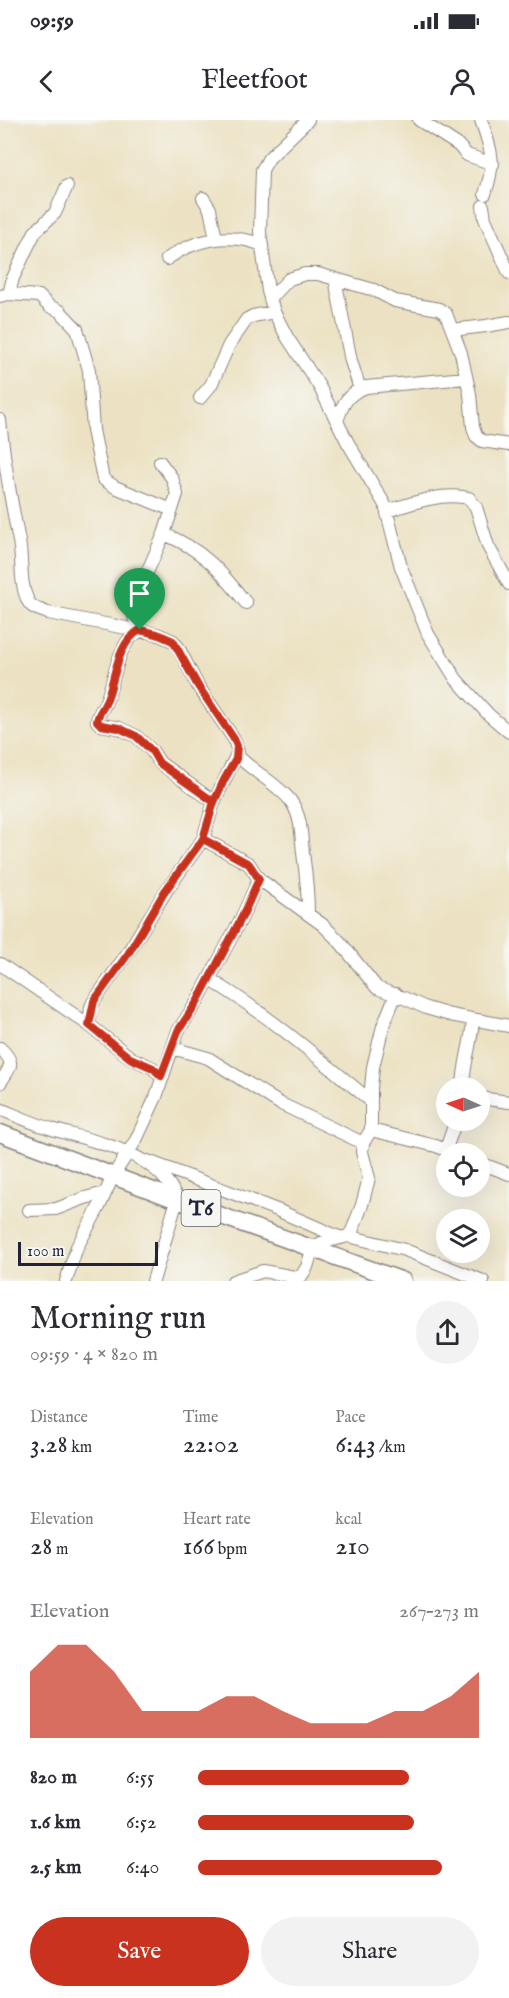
<!DOCTYPE html>
<meta charset="utf-8">
<style>
:root{--surface:#fff;--page:#f2f2f3;--text:#2b2b33;--muted:#7c7c81;--accent:#c8321e}
body{margin:0;font-family:"IM FELL English",serif;background:var(--page);color:var(--text);height:100vh;display:flex;flex-direction:column;font-size:22px;white-space:nowrap}
*{box-sizing:border-box;margin:0}
p{font-size:20px;color:var(--muted)}
.icon{flex:none;width:33px;height:33px;fill:none;stroke:currentColor;stroke-width:2;stroke-linecap:round;stroke-linejoin:round}
.map{position:relative;height:1161px;overflow:hidden}
.details{display:flex;flex-direction:column;background:var(--surface);flex:1}
.details>*{flex:none}
.needle{width:39px;rotate:273deg}
.fabs{position:absolute;left:436px;top:957px;display:grid;gap:12px}
.fabs a{display:grid;place-items:center;width:54px;height:54px;border-radius:50%;background:var(--surface);box-shadow:0 6px 24px #0002;font-size:30px}
.scale{position:absolute;left:18px;bottom:15px;width:140px;box-sizing:border-box;padding-left:6px;border:3px solid #22223b;border-top:0;font-size:16px;line-height:21px;white-space:nowrap;color:#22223b;-webkit-text-stroke:4px #f6f6f2;paint-order:stroke}
.pin{position:absolute;display:grid;place-items:center;width:51px;height:51px;color:#fff;margin:-62px -26px;border-radius:50% 50% 50% 0;rotate:-45deg;box-shadow:0 0 6px #0007}
.pin .icon{rotate:45deg}
.round{display:grid;place-items:center;flex:none;width:63px;height:63px;border-radius:32px;background:var(--page)}
.overview{display:flex;align-items:center;justify-content:space-between;height:102px;padding:0 30px}
h1{font-size:33px;font-weight:600;line-height:45px}
.metrics{display:grid;grid-template-columns:repeat(3,1fr);gap:9px;height:102px;padding:6px 30px}
.metrics div{display:grid;align-content:center}
.metrics b{font-size:26px;font-weight:600}
.metrics small{font-size:16px;font-weight:400}
.metrics p{font-size:16px}
.chart{height:168px;padding:12px 30px}
.chart p{display:flex;justify-content:space-between}
.chart svg{width:100%;height:108px;margin-top:6px;fill:var(--accent);opacity:.7}
.primary-button{display:flex;gap:12px;margin-top:auto;padding:12px 30px}
.primary-button a{flex:1;height:69px;border-radius:36px;background:var(--accent);color:#fff;font-size:24px;font-weight:600;line-height:69px;text-align:center}
.primary-button a+a{background:var(--page);color:var(--text)}
ul{padding:0 30px;list-style:none;font-size:20px}
li{display:grid;grid-template-columns:96px 72px 1fr;align-items:center;height:45px}
li i{height:15px;border-radius:8px;background:var(--accent)}
.status{display:flex;justify-content:space-between;align-items:center;height:42px;padding:0 30px;background:var(--surface);direction:ltr}
.status svg{height:16px;fill:currentColor}
header{display:flex;justify-content:space-between;align-items:center;height:78px;padding:0 30px;background:var(--surface);font-size:27px;font-weight:600}
.map>svg:first-child{display:block}
.lines{fill:none;stroke-linecap:round;stroke-linejoin:round}
.minor-casing{stroke:#87827f;stroke-width:14}
.highway-casing{stroke:#87827f;stroke-width:19}
.minor{stroke:#fff;stroke-width:12}
.highway{stroke:#fff;stroke-width:16}
.route-casing{stroke:#fff;stroke-width:12}
.route{stroke:#c8321e;stroke-width:8}
.labels{text-anchor:middle;stroke-width:4.5;stroke-linejoin:round;paint-order:stroke}
.shield{fill:#f6f6f2;stroke:#626272;stroke-width:1.5}
.shield-label{font-size:21px;font-weight:bold;fill:#22223b}
</style>
<div class="status"><b>09:59</b><svg viewBox="0 0 49 12"><path d="M0 12V9h3v3zM5 12V6h3v6zM10 12V3h3v9zM15 12V0h3v12zM26 1h20v11H26zM47 4h2v5h-2z"/></svg></div>
<header><svg class="icon" aria-label="back" viewBox="0 0 24 24"><path d="M15 5l-7 7 7 7"/></svg>Fleetfoot<svg class="icon" aria-label="person" viewBox="0 0 24 24"><circle cx="12" cy="8" r="4"/><path d="M4 21q1-7 8-7t8 7"/></svg></header>
<div class="map">
<svg width="509" height="1161" viewBox="0 0 509 1161">
<rect width="100%" height="100%" fill="#f6f6f2"/>
<filter id="ink" filterUnits="userSpaceOnUse"><feTurbulence type="fractalNoise" baseFrequency=".0167" numOctaves="2"/><feDisplacementMap in="SourceGraphic" scale="12" xChannelSelector="R" yChannelSelector="G"/><feConvolveMatrix kernelMatrix="1 2 1 2 8 2 1 2 1" color-interpolation-filters="sRGB"/></filter>
<filter id="wash" filterUnits="userSpaceOnUse"><feTurbulence type="fractalNoise" baseFrequency=".008" numOctaves="4" result="noise"/><feDisplacementMap in="SourceGraphic" scale="24" xChannelSelector="R" yChannelSelector="G"/><feGaussianBlur stdDeviation="1.35" result="paint"/><feColorMatrix in="noise" values="0 0 0 0 0 0 0 0 0 0 0 0 0 0 0 0 0 1.4 0 .05"/><feComposite in="paint" operator="in"/></filter>
<g filter="url(#wash)">
<rect width="100%" height="100%" fill="#ece2c3"/>
</g>
<g filter="url(#ink)">
<g class="lines">
<g class="minor-casing">
<path id="minor" d="M308,0l-39,38 -7,12 -2,62 8,59 6,21 13,25 32,49 29,57 37,62 16,62 27,67 28,45 33,36 20,17
M419,0l39,25 9,10 26,9
M481,0c11,32 15,41 4,74
M203,78l7,11 6,30
M483,86l2,13 24,54
M167,139c27,-20 63,-27 95,-14
M335,159l16,82 9,28
M9,174l30,2 10,10 11,5 17,18 12,41 4,60 10,49 12,8 57,23
M0,176l9,-2 4,-16 15,-32 7,-14 20,-19 12,-27
M270,179l19,-20 16,-5h13l56,16 21,11 44,8 7,5 15,39 9,41 3,33 3,9 6,5 27,4
M452,210l34,-4 23,-4
M200,278l11,-13 18,-40 18,-26 6,-3 21,-4
M0,300c4,41 11,81 19,121 4,20 0,42 9,60 4,8 13,9 20,12l109,21 16,7 5,6 20,39 36,53 4,13 -24,50 -11,37 -37,52 -39,63 -33,47 -3,6 -2,18
M337,301c6,-18 11,-28 29,-34l100,-9
M160,342l12,16 5,16 -13,40 -27,61 -3,12v10l6,14c-25,12 -24,50 -35,73 -3,6 -7,10 -8,17l4,4 18,3 17,8 16,15 8,12 54,39
M387,391c25,-8 55,-19 82,-13l7,9 12,39 21,38
M164,414c38,15 57,37 82,69
M237,635c16,17 38,27 53,45 12,16 11,35 13,53 3,21 5,38 5,60
M203,719l46,25 10,15 64,46 17,17 37,46 27,10 22,10 24,7 59,11
M0,844l89,61 42,33 22,10 8,8
M209,859c60,36 108,78 162,122
M0,928c16,15 11,18 0,35
M172,928l36,10 71,45 84,40
M463,968c0,-24 9,-45 10,-69
M480,978l29,4
M0,989c17,7 34,15 52,20 42,13 109,23 125,71l-24,81
M371,1010l65,16 20,8
M446,1029l10,-29
M148,1041l129,49 64,28
M480,1043l29,11
M29,1090l27,-1 29,-11 20,-5
M348,1116l57,14 78,31
M66,1161l11,-34 22,-40 14,-31 23,-36 20,-43 22,-66 19,-29 45,-85 17,-38
M233,1161l30,-10 37,7 7,-11 6,-20 8,-4 27,-7 4,-5 10,-26 7,-27 -7,-26 1,-9 8,-13v-42l2,-21 10,-41 13,-32"/>
</g>
<g class="highway-casing">
<path id="highway" d="M0,1013l177,67 226,81"/>
</g>
<use href="#minor" class="minor"/>
<use href="#highway" class="highway"/>
</g>
</g>
<g class="lines" filter="url(#ink)">
<g class="route-casing">
<path id="route" d="M140,510l17,4 16,7 25,45 36,53 3,7 -1,13 -12,21 -10,22 -11,37 46,25 10,15 -17,38 -45,85 -19,29 -17,45 -8,-8 -23,-10 -41,-33 5,-24 34,-47 37,-63 38,-52 11,-37 -55,-39 -7,-12 -16,-15 -17,-8 -18,-3 -4,-4c1,-7 5,-11 8,-17 11,-23 10,-60 35,-74"/>
</g>
<use href="#route" class="route"/>
</g>
<g class="labels">
<rect class="shield" x="181.5" y="1070" width="39" height="36" rx="4.5"/>
<g class="shield-label">
<text x="201" y="1095">T6</text>
</g>
</g>
</svg>
<div class="fabs">
<a><svg class="needle" viewBox="-14 -14 28 28"><path d="M0-13l5 13h-10z" fill="#e53935"/><path d="M0 13l5-13h-10z" fill="#7c7c81"/></svg></a>
<a><svg class="icon" aria-label="locate" viewBox="0 0 24 24"><circle cx="12" cy="12" r="6"/><path d="M12 2v4M12 18v4M2 12h4M18 12h4"/></svg></a>
<a><svg class="icon" aria-label="layers" viewBox="0 0 24 24"><path d="M12 4l9 5-9 5-9-5zM3 14l9 5 9-5"/></svg></a>
</div>
<div class="scale">100 m</div>
<div class="pin" style="left:140px;top:510px;background:#1e9e55"><svg class="icon" aria-label="arrive" viewBox="0 0 24 24"><path d="M6 21V4h12l-3 4 3 4H6"/></svg></div>
</div>
<section class="details">
<div class="overview"><div><h1>Morning run</h1><p>09:59 · 4 × 820 m</p></div><a class="round"><svg class="icon" aria-label="share" viewBox="0 0 24 24"><path d="M12 15V3M7 8l5-5 5 5M5 13v7h14v-7"/></svg></a></div>
<div class="metrics">
<div><p>Distance</p><b>3.28<small> km</small></b></div>
<div><p>Time</p><b>22:02</b></div>
<div><p>Pace</p><b>6:43<small> /km</small></b></div>
</div>
<div class="metrics">
<div><p>Elevation</p><b>28<small> m</small></b></div>
<div><p>Heart rate</p><b>166<small> bpm</small></b></div>
<div><p>kcal</p><b>210</b></div>
</div>
<div class="chart"><p><span>Elevation</span>267–273 m</p>
<svg viewBox="0 0 160 44" preserveAspectRatio="none"><path d="M0 44V17L10 6L20 6L30 17L40 33L50 33L60 33L70 27L80 27L90 33L100 38L110 38L120 38L130 33L140 33L150 27L160 17V44z"/></svg>
</div>
<ul>
<li><b>820 m</b>6:55<i style="width:75%"></i></li>
<li><b>1.6 km</b>6:52<i style="width:77%"></i></li>
<li><b>2.5 km</b>6:40<i style="width:87%"></i></li>
</ul>
<div class="primary-button"><a>Save</a><a>Share</a></div>
</section>
